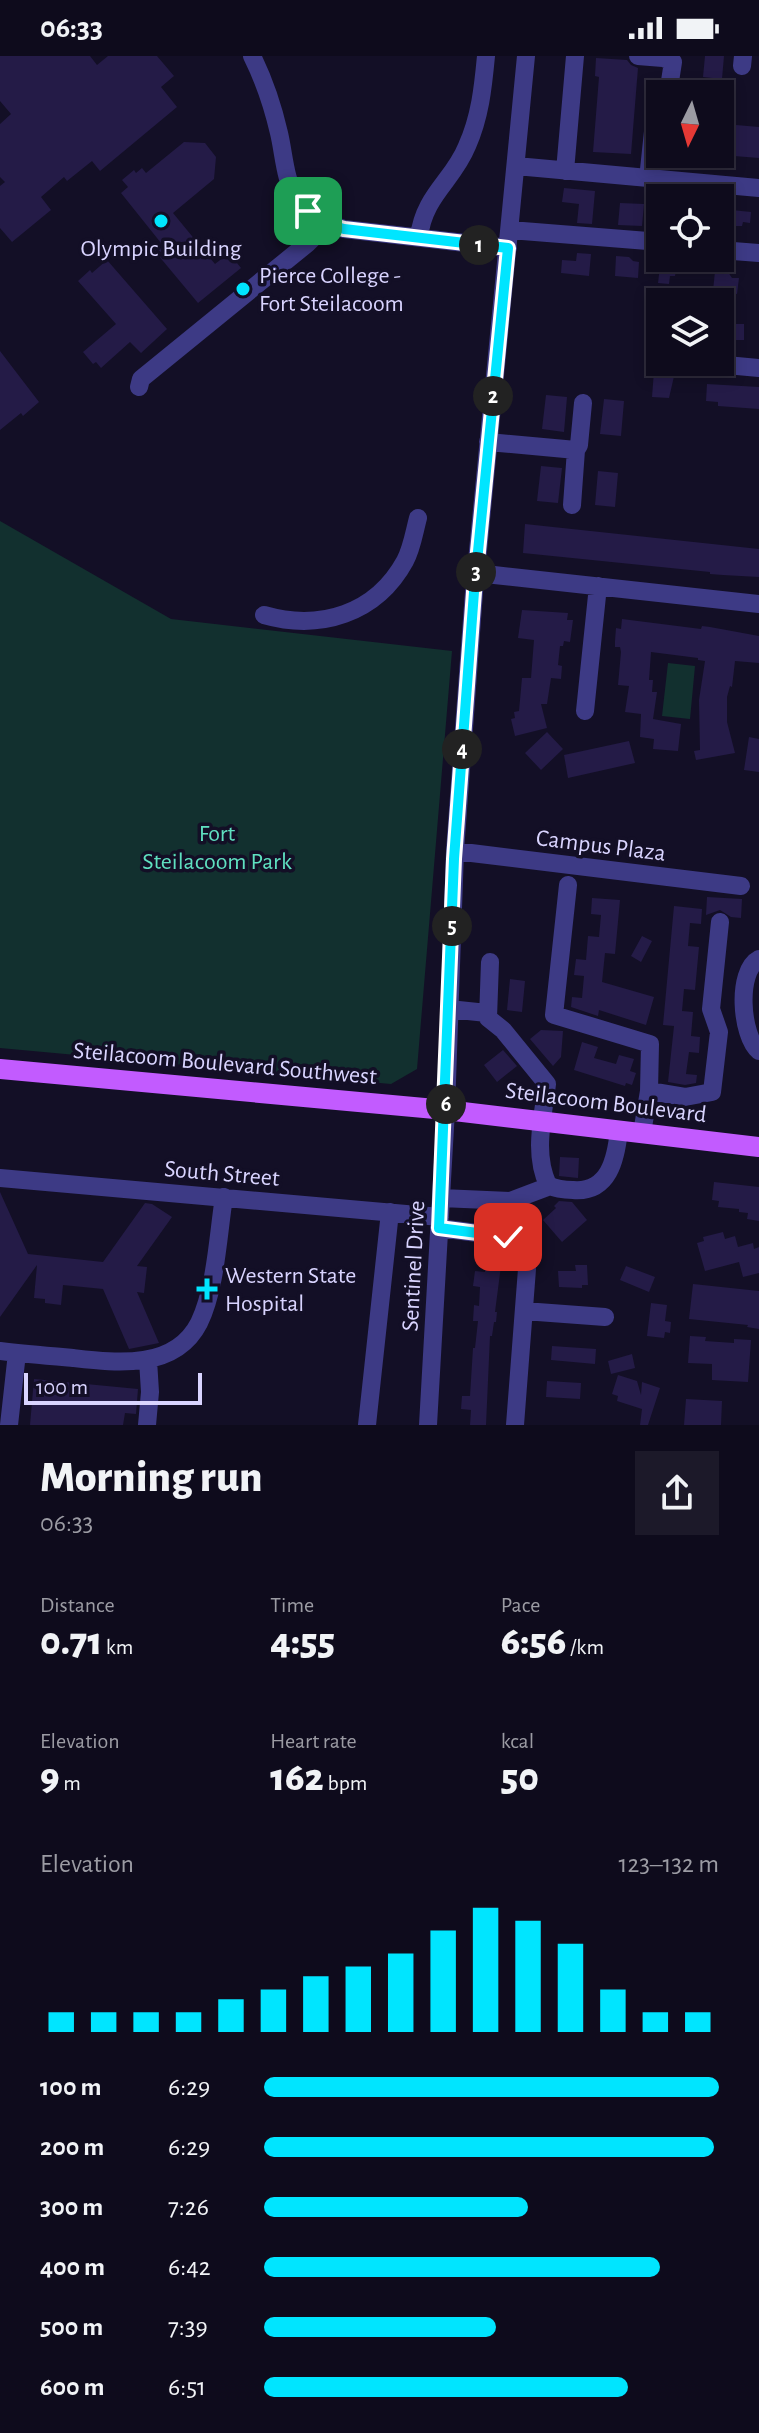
<!DOCTYPE html>
<meta charset="utf-8">
<style>
:root{--surface:#0e0b1c;--page:#1c1929;--text:#f1f3f6;--muted:#9b9ba3;--line:#2e2b3b;--accent:#00e5ff}
body{margin:0;font-family:"Alegreya Sans",sans-serif;background:var(--page);color:var(--text);height:100vh;display:flex;flex-direction:column;font-size:30px;white-space:nowrap}
*{box-sizing:border-box;margin:0}
p{font-size:26px;color:var(--muted)}
.icon{flex:none;width:44px;height:44px;fill:none;stroke:currentColor;stroke-width:2;stroke-linecap:round;stroke-linejoin:round}
.map{position:relative;height:1369px;overflow:hidden}
.side{display:flex;flex-direction:column;background:var(--surface);flex:1}
.side>*{flex:none}
.needle{width:52px;rotate:185deg}
.controls{position:absolute;left:646px;top:24px;display:grid;gap:16px}
.controls a{display:grid;place-items:center;width:88px;height:88px;border-radius:0px;background:var(--surface);box-shadow:0 4px 12px #0003,0 0 0 2px var(--line);font-size:40px}
.scale{position:absolute;left:24px;bottom:20px;width:178px;box-sizing:border-box;padding-left:8px;border:4px solid #d9d4ff;border-top:0;font-size:22px;line-height:28px;white-space:nowrap;color:#d9d4ff;-webkit-text-stroke:6px #130f26;paint-order:stroke}
.pin{position:absolute;display:grid;place-items:center;width:68px;height:68px;color:#fff;margin:-34px;border-radius:16px;box-shadow:0 4px 12px #0006}
.km{position:absolute;width:40px;height:40px;margin:-20px;border-radius:50%;background:#222;color:#fff;font-size:22px;line-height:40px;text-align:center}
.round{display:grid;place-items:center;flex:none;width:84px;height:84px;border-radius:0px;background:var(--page)}
.head{display:flex;align-items:center;justify-content:space-between;height:136px;padding:0 40px}
h1{font-size:44px;font-weight:800;line-height:60px}
.metrics{display:grid;grid-template-columns:repeat(3,1fr);gap:12px;height:136px;padding:8px 40px}
.metrics div{display:grid;align-content:center}
.metrics b{font-size:40px;font-weight:800}
.metrics small{font-size:22px;font-weight:400}
.metrics p{font-size:22px}
.chart{height:224px;padding:16px 40px}
.chart p{display:flex;justify-content:space-between}
.chart svg{width:100%;height:144px;margin-top:8px;stroke:var(--accent);stroke-width:6}
ul{padding:0 40px;list-style:none;font-size:26px}
li{display:grid;grid-template-columns:128px 96px 1fr;align-items:center;height:60px}
li i{height:20px;border-radius:10px;background:var(--accent)}
.status{display:flex;justify-content:space-between;align-items:center;height:56px;padding:0 40px;background:var(--surface);direction:ltr}
.status svg{height:22px;fill:currentColor}
.map>svg:first-child{display:block}
.green{fill:#12302f}
.building{fill:#241b47}
.lines{fill:none;stroke-linecap:round;stroke-linejoin:round}
.minor{stroke:#3d3a85;stroke-width:18}
.major{stroke:#c25bff;stroke-width:20}
.route-casing{stroke:#fff;stroke-width:16}
.route{stroke:#00e5ff;stroke-width:10}
.poi-dot{fill:#00e5ff;stroke:#130f26;stroke-width:3}
.labels{text-anchor:middle;stroke-width:7;stroke-linejoin:round;paint-order:stroke}
.poi-label{font-size:24px;fill:#d9d4ff;stroke:#130f26;text-anchor:start}
.park-label{font-size:24px;fill:#5fe0c0;stroke:#130f26}
.street-label{font-size:24px;fill:#d9d4ff;stroke:#130f26}
</style>
<div class="status"><b>06:33</b><svg viewBox="0 0 49 12"><path d="M0 12V9h3v3zM5 12V6h3v6zM10 12V3h3v9zM15 12V0h3v12zM26 1h20v11H26zM47 4h2v5h-2z"/></svg></div>
<div class="map">
<svg width="759" height="1369" viewBox="0 0 759 1369">
<rect width="100%" height="100%" fill="#130f26"/>
<path class="green" d="M0,465l171,98 281,32 -35,418 -26,15 -391,-36z
M668,607l27,3 -5,53 -28,-3z"/>
<path class="building" d="M0,0h90l7,9 11,-9h49l17,20 -13,11 16,20 -77,64 -8,-10 -25,20 -3,-4 -23,20 10,13 -39,32 -12,-14v-42l5,-4 -5,-5v-53l11,-10 -11,-13z
M705,0h19l-2,23 -19,-2z
M596,2l31,2 4,5 7,3 -7,86 -38,-2 6,-75 -4,-1z
M736,69l23,2v31l-25,-2z
M184,86l21,1 11,14 -2,22 -41,34 42,51 14,-11 12,15 -43,35 -45,-54 8,-6 -40,-50 7,-6 -6,-7 12,-10 2,3 6,-5 4,5z
M669,98h51l-2,13 -49,-7z
M564,132l31,3 -3,33 -15,-1 2,-19 -17,-2z
M620,147l24,1 -2,22 -24,-1z
M722,153l29,3 -1,11 -7,-1 -1,4h-8l-1,7 -13,-1z
M577,197l14,1 -2,22 -28,-3 1,-13 14,1z
M616,200l13,1 4,4 6,1 -1,16 -23,-2z
M661,202h22l-1,13 -6,-1 -1,6h-5l-1,8 -11,-1z
M107,204l60,69 -26,24 -11,-11 -29,26 -5,-6 -3,2 -10,-12 33,-28 -38,-43 12,-11 2,3z
M715,215l13,1 4,6h7l-2,16 -24,-3z
M720,268h24v16h-12v7h-12z
M651,279l9,1v22l-11,-1z
M0,295l39,51 -16,14 -2,-3 -21,17z
M654,315l21,1 -6,26 -17,-1z
M707,328l52,3v22l-41,-3v-4l-12,-1z
M546,339l21,2 -3,35 -22,-3z
M604,343l20,2 -3,35 -21,-2z
M541,410l21,2 -4,35 -21,-2z
M598,415l20,2 -3,34 -20,-2z
M525,468l234,25v28l-36,-2 -13,-1v-2l-187,-19z
M522,554l46,3 -1,7h6l-3,22 -6,-1 -1,5h-3l-2,19 4,1 -1,13 -10,-1 -4,26h-6l6,24 -32,8 -4,-17 4,-1 -1,-6 5,-1 3,-33h9l3,-38 -16,-2z
M622,563l79,10 1,-3 8,1 49,9v27l-24,-2 -3,26 -2,-1 -3,11v25l8,31 -39,7 -2,-9 6,-1 -1,-50 6,-39 -7,-1v-2l-47,-6 -2,28h4l-1,12h5l-4,27 28,5 -3,27 -25,-2 1,-10 -14,-2 1,-23 -16,-2 4,-26 -11,-1 3,-33 -1,-5h-5v-6l1,-13 5,1z
M547,676l16,17 -22,21 -16,-17z
M749,681l10,2v33l-15,-2z
M629,685l6,22 -67,15 -4,-23z
M707,841l35,2 -1,19 -10,-1 -11,-7 -14,5z
M592,842l28,2 -5,54 -10,-1 -3,29 52,15 -8,28 -47,-15 -1,6 -27,-9 1,-10 10,1 2,-22 -10,-1 2,-16 10,1 2,-24 11,1 2,-22 -10,-1z
M674,850l28,3 -1,15 -11,-1 -2,23 11,1 -4,43 -11,-1 -2,22 11,1 -2,24 9,1 -1,16 -10,-1 -3,22 11,1 -1,8 -11,2 -17,-3 6,-56 -11,-1z
M642,880l10,5 -11,21 -10,-6z
M510,923l15,2 -3,31 -15,-2z
M541,974l22,1 -2,26 -8,9 -23,-27z
M582,986l16,5 -4,11 22,6 3,-9 15,4 -4,12 6,2 -4,12 -6,-2 -1,3 -51,-16z
M503,994l14,16 -20,16 -13,-17z
M560,1101l19,1 -1,20 -19,-2z
M714,1126l45,5v34l-12,-2 1,-6 -9,-1v-3l-21,-2 1,-6 -7,-1z
M0,1136l28,62 75,8 42,-59 7,1 20,13 -35,49 10,1 -3,26 -7,-1 22,51 -30,6 -26,-60 -40,-4 -2,20 -16,-2v-4l-11,-1 3,-33 -37,52z
M559,1145l13,1 15,18 -25,22 -19,-22 13,-12 -2,-2z
M723,1176l2,7 10,-3 3,11 15,-4 1,6 5,-2v26l-16,4 -4,-15 -34,9 -8,-28 7,-2 -1,-4z
M486,1201l16,1 -7,54h2l-1,10h-2l-2,14h-2l-4,89h-16l1,-15 -10,-1 1,-13h8l3,-48h2l3,-27h-5l1,-16 5,1 1,-19 -7,-1 2,-15 10,1z
M575,1209h12l1,20h-6v3l-23,-1 -1,-16h18z
M626,1210l29,11 -6,15 -29,-12z
M693,1228l66,7v38l-12,-2 1,-2 -59,-6z
M651,1247l16,2 -2,16 6,1 -1,11 -5,-1 -1,6 -17,-2z
M690,1280l16,1 -1,4 29,2v-4l17,1 -3,42 -36,-2v-16l-24,-1z
M552,1290l44,3 -1,15 -44,-4z
M632,1298l3,14 -24,6 -3,-13z
M618,1319l19,6 4,14 1,-13 18,6 -12,37h-8l2,-16 -25,-8 1,-5 -6,-2z
M34,1323l104,10 -2,25 -11,-1 -2,12h-93z
M547,1325l34,2 -1,16 -34,-2z
M686,1343l36,2 -1,24h-37z"/>
<g class="lines">
<path class="minor" d="M252,0c12,24 21,51 27,77 5,21 6,49 18,66 11,16 30,24 47,30l164,19
M638,0l25,2 10,4 -5,32
M742,10l1,-10
M516,110l243,22
M565,115l10,-115
M648,123l6,-57 6,-10
M510,174l138,11
M419,181c5,-42 34,-56 48,-91 13,-29 16,-58 19,-90
M720,194l39,3
M694,306l65,6
M139,331l2,-8 167,-136 19,-19
M488,386l88,8
M572,449l4,-55 3,-5 4,-42
M476,517l283,31
M264,559c56,16 112,-1 141,-54 7,-13 9,-28 13,-43
M585,655l13,-125
M455,795l286,35
M568,829l-14,130 96,29 -1,47 -7,42
M759,903c-23,12 -18,77 0,92
M490,906l-2,56 15,12 44,54c-4,34 -14,69 1,101 8,4 16,5 25,5 36,3 43,-31 46,-60
M449,953l38,4
M649,1035l36,6 27,-5 7,-60 -8,-23 9,-87
M0,1122l440,39
M441,1142l69,3 40,-15
M439,1172l69,9c16,7 18,16 19,32l-12,156
M524,1255l81,6
M0,1295c24,3 49,5 73,7 44,5 102,12 126,-35 17,-35 19,-88 25,-126
M9,1369l8,-72
M147,1369l3,-33 -2,-32
M367,1369l23,-213
M428,1369l18,-315 9,-259 19,-259 52,-536"/>
<path class="major" d="M0,1013l446,41 313,37"/>
</g>
<g class="lines">
<g class="route-casing">
<path id="route" d="M308,155l19,13 17,5 164,19 -34,344 -20,267 -15,369 69,9"/>
</g>
<use href="#route" class="route"/>
</g>
<g class="poi-dot">
<circle cx="161" cy="165" r="8"/>
<circle cx="243" cy="233" r="8"/>
<path d="M203 1221h8v8h8v8h-8v8h-8v-8h-8v-8h8z"/>
</g>
<g class="labels">
<g class="poi-label">
<text x="161" y="200" text-anchor="middle">Olympic Building</text>
<text x="259" y="227">Pierce College -<tspan x="259" dy="28">Fort Steilacoom</tspan></text>
<text x="225" y="1227">Western State<tspan x="225" dy="28">Hospital</tspan></text>
</g>
<g class="park-label">
<text x="217" y="785">Fort<tspan x="217" dy="28">Steilacoom Park</tspan></text>
</g>
<g class="street-label">
<text transform="translate(601 789) rotate(7)" y="8">Campus Plaza</text>
<text transform="translate(225 1007) rotate(5)" y="8">Steilacoom Boulevard Southwest</text>
<text transform="translate(606 1046) rotate(7)" y="8">Steilacoom Boulevard</text>
<text transform="translate(222 1117) rotate(5)" y="8">South Street</text>
<text transform="translate(413 1210) rotate(-87)" y="8">Sentinel Drive</text>
</g>
</g>
</svg>
<div class="controls">
<a><svg class="needle" viewBox="-14 -14 28 28"><path d="M0-13l5 13h-10z" fill="#e53935"/><path d="M0 13l5-13h-10z" fill="#9b9ba3"/></svg></a>
<a><svg class="icon" aria-label="locate" viewBox="0 0 24 24"><circle cx="12" cy="12" r="6"/><path d="M12 2v4M12 18v4M2 12h4M18 12h4"/></svg></a>
<a><svg class="icon" aria-label="layers" viewBox="0 0 24 24"><path d="M12 4l9 5-9 5-9-5zM3 14l9 5 9-5"/></svg></a>
</div>
<div class="scale">100 m</div>
<div class="pin" style="left:308px;top:155px;background:#1e9e55"><svg class="icon" aria-label="arrive" viewBox="0 0 24 24"><path d="M6 21V4h12l-3 4 3 4H6"/></svg></div>
<div class="pin" style="left:508px;top:1181px;background:#d93025"><svg class="icon" aria-label="check" viewBox="0 0 24 24"><path d="M5 12l5 5 9-10"/></svg></div>
<b class="km" style="left:479px;top:189px">1</b>
<b class="km" style="left:493px;top:340px">2</b>
<b class="km" style="left:476px;top:516px">3</b>
<b class="km" style="left:462px;top:693px">4</b>
<b class="km" style="left:452px;top:870px">5</b>
<b class="km" style="left:446px;top:1048px">6</b>
</div>
<section class="side">
<div class="head"><div><h1>Morning run</h1><p>06:33</p></div><a class="round"><svg class="icon" aria-label="share" viewBox="0 0 24 24"><path d="M12 15V3M7 8l5-5 5 5M5 13v7h14v-7"/></svg></a></div>
<div class="metrics">
<div><p>Distance</p><b>0.71<small> km</small></b></div>
<div><p>Time</p><b>4:55</b></div>
<div><p>Pace</p><b>6:56<small> /km</small></b></div>
</div>
<div class="metrics">
<div><p>Elevation</p><b>9<small> m</small></b></div>
<div><p>Heart rate</p><b>162<small> bpm</small></b></div>
<div><p>kcal</p><b>50</b></div>
</div>
<div class="chart"><p><span>Elevation</span>123–132 m</p>
<svg viewBox="0 0 160 44" preserveAspectRatio="none"><path d="M5 44V38M15 44V38M25 44V38M35 44V38M45 44V34M55 44V31M65 44V27M75 44V24M85 44V20M95 44V13M105 44V6M115 44V10M125 44V17M135 44V31M145 44V38M155 44V38"/></svg>
</div>
<ul>
<li><b>100 m</b>6:29<i style="width:100%"></i></li>
<li><b>200 m</b>6:29<i style="width:99%"></i></li>
<li><b>300 m</b>7:26<i style="width:58%"></i></li>
<li><b>400 m</b>6:42<i style="width:87%"></i></li>
<li><b>500 m</b>7:39<i style="width:51%"></i></li>
<li><b>600 m</b>6:51<i style="width:80%"></i></li>
</ul>
</section>
